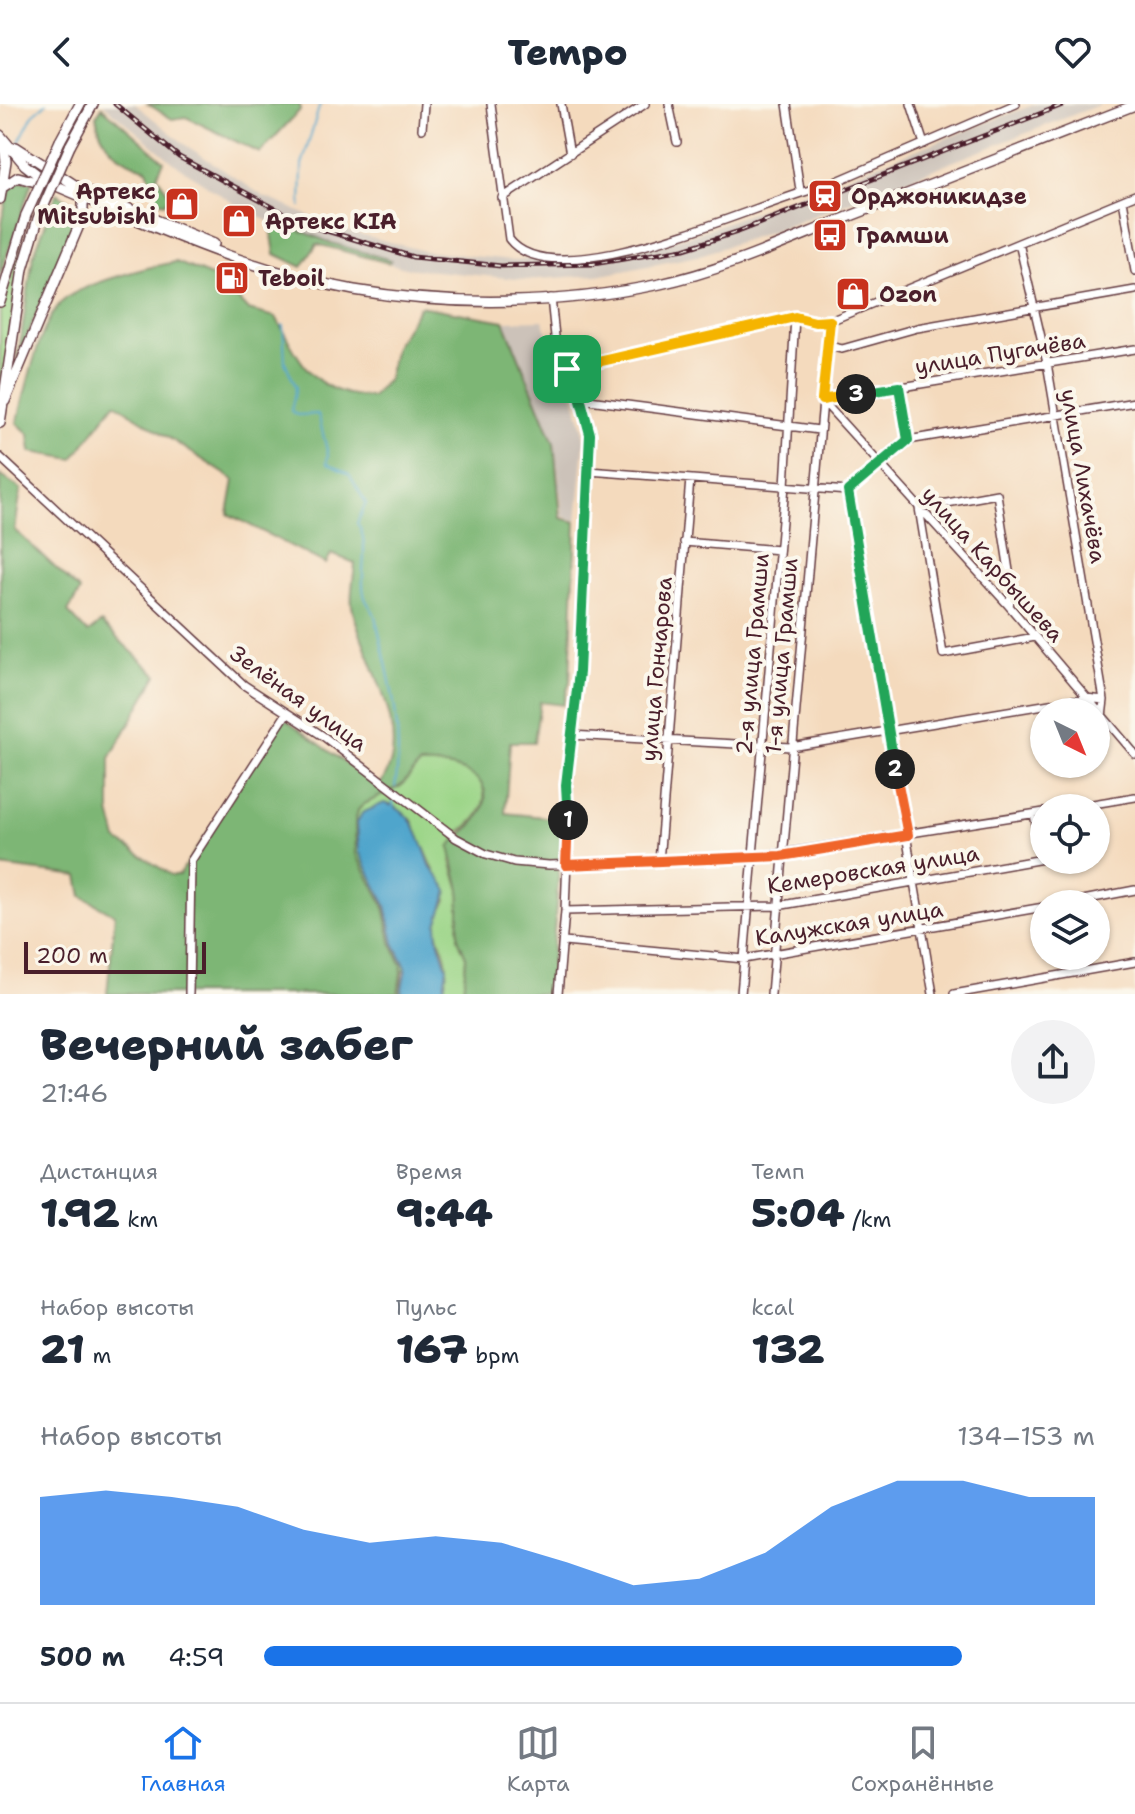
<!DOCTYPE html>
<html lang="ru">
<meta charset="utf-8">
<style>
:root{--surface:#fff;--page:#f2f2f3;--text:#1f2937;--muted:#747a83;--line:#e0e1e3;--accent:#1a73e8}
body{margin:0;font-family:"Shantell Sans",sans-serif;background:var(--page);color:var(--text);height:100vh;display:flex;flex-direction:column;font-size:30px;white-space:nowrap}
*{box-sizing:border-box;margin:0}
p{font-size:26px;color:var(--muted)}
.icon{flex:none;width:44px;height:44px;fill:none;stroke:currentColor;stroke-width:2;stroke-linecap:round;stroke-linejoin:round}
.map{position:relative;height:890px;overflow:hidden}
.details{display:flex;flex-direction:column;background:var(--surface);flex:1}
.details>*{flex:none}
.needle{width:52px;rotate:137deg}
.fabs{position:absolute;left:1030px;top:594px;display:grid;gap:16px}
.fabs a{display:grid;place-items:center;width:80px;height:80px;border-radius:50%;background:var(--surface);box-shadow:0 2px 6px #0004;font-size:40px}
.scale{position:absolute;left:24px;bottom:20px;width:182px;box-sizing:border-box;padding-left:8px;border:4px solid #4a1f2b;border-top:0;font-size:22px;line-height:28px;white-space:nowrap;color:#4a1f2b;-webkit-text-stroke:6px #fbf7ec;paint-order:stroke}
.pin{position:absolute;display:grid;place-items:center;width:68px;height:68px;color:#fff;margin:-34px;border-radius:16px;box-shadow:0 4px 12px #0006}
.km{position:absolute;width:40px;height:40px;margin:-20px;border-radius:50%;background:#222;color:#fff;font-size:22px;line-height:40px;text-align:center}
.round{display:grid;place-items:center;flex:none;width:84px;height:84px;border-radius:42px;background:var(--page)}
.head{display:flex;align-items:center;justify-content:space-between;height:136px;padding:0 40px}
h1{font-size:44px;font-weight:800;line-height:60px}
.metrics{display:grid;grid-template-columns:repeat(3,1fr);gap:12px;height:136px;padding:8px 40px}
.metrics div{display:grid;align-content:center}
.metrics b{font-size:40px;font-weight:800}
.metrics small{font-size:22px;font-weight:400}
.metrics p{font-size:22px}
.chart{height:224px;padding:16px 40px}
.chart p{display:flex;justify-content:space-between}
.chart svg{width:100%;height:144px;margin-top:8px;fill:var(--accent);opacity:.7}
ul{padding:0 40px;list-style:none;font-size:26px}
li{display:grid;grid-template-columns:128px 96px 1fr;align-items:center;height:60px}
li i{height:20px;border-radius:10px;background:var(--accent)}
header{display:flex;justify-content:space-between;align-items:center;height:104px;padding:0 40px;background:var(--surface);font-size:36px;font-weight:800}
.tabs{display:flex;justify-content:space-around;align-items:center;height:112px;border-top:2px solid var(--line);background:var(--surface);font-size:22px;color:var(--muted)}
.tabs a{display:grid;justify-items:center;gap:4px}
.tabs .current{color:var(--accent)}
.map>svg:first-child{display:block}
.industrial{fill:#ccc2b9}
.green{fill:#9cd588;stroke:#737a5a;stroke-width:2}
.forest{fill:#7db674;stroke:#646a50;stroke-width:2}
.water{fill:#50a5cc;stroke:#4d627c;stroke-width:2}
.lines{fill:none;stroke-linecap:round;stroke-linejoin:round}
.stream{stroke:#50a5cc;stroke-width:2}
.minor-casing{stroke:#643b41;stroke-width:10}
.major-casing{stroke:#643b41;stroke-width:12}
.minor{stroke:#fff;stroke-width:7}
.major{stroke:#fff;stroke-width:9}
.rail-casing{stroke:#4a1f2b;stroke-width:5}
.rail{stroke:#fbf7ec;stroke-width:2;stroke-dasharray:6;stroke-linecap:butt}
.major-bridge-casing{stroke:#643b41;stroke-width:12;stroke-linecap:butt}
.major-bridge{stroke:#fff;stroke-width:9}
.split-1-casing{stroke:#fff;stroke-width:16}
.split-2-casing{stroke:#fff;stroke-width:16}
.split-3-casing{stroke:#fff;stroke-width:16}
.split-4-casing{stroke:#fff;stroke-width:16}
.split-1{stroke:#22a559;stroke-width:10}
.split-2{stroke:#f0652b;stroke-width:10}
.split-3{stroke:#22a559;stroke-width:10}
.split-4{stroke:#f5b400;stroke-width:10}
.labels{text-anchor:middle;stroke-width:8;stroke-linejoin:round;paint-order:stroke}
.poi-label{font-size:22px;font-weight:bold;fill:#4a1f2b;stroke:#fbf7ec;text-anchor:start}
.street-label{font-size:22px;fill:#4a1f2b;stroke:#fbf7ec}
</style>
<header><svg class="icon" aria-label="back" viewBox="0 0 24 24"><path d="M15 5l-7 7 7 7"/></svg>Tempo<svg class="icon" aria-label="heart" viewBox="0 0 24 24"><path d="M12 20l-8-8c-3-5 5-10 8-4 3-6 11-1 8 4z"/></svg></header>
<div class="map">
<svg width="1135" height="890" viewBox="0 0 1135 890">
<rect width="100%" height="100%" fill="#fbf7ec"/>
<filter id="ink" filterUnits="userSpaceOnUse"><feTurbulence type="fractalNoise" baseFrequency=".0125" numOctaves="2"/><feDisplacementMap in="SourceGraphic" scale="16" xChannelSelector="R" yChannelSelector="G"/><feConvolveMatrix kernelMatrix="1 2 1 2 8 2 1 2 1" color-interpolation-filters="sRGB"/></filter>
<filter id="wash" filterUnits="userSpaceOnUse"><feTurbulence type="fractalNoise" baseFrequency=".006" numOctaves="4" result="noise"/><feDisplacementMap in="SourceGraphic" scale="32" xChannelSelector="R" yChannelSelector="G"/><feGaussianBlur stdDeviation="1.8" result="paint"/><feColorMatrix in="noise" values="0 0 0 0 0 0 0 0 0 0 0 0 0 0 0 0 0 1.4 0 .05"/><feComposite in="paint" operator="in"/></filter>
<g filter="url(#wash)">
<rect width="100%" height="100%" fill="#f4dabd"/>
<path class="industrial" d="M103,0h32l52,42 76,50 77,33 84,22 89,9 90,-4 90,-21 343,-131h65l-308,120 -96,32 -89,18 -81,6 -122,-12 -76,-21 -86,-37 -68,-46z
M543,216l15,45 13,19 14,52 -8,85 -14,-5 -8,-73 -50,-122z"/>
<path class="green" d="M22,138l-19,144 -3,14v-90z
M446,659c8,3 18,6 25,10 26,18 9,48 -12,59l-8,29 9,29 -2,48 8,19 -3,37h-20c1,-8 4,-18 4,-26 0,-29 -23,-32 0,-68l-35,-80 -20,-15 -35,18 2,29 27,53 8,38 12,25 -4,5 -1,21h-3l4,-28 -11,-24 -7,-36 -28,-52 -1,-31 3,-13 6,-6 37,-18 18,-21z"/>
<path class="forest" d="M148,0h152v6l-40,43 -74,-36 -14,2z
M102,3l62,54 -7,15 13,19 -5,8 -8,-2 -10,-32c-28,-9 -47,-24 -51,-53z
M16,77l16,1 -32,94c0,-28 0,-76 16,-95z
M57,89l19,12v13l-58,140 15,-101z
M277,117l54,22 60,17 -2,3 -72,-19 -15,23 -27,-13 -4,-26z
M176,158l43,17 29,31 28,7c25,46 37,78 96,80l16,-18 7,-32 25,-41 84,15 50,122 7,75 15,4 -6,159 -7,24 -23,-3 -6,40h-24l-5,71 58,6 -14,175h-86l3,-37 -8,-19 2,-48 -10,-43c9,-15 22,-18 29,-31 25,-43 -31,-53 -60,-51l-18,21 -37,18 -6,6 -3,13 1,31 28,52 7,36 11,24 -4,28h-291l8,-79 -33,-19 -4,-20 -78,-10v-391l21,14 -6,41 65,61 -12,21 20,21 13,-10 56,52 -47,83v54l7,28 54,35h8l105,-157 94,69c41,-49 -15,-126 -26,-181 -2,-13 2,-29 3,-43l-24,-9 -5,10 -98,-50 6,-34 -119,-77 -42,56 -42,-7 -2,-18 -12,-11c9,-31 22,-103 47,-123 18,-16 87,-34 112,-38z"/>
<path class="water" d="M384,699c30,7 37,37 46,62 3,8 14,17 18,26l-11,33 1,15 9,29 -4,26h-42l5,-27 -12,-24 -8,-38 -27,-53 -2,-29 5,-10z"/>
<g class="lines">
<path class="stream" d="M19,38l14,-27 13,-11
M301,102l1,-41 18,-61
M283,221l2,37 11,25 -5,24 6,4 21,-1 10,40 -1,9 22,11 17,29 -9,20c14,20 2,48 7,71 1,9 9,14 11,22 13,57 30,112 20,171
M393,703l1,-13"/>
</g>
</g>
<g filter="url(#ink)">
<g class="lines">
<g class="minor-casing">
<path id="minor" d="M491,0l18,135c47,63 257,-41 319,-54l188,-81
M561,0l9,50
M669,0l8,38
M787,0l13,86
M911,0l13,40
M422,25l2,-25
M502,94l143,-94
M1123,96l12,71
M1019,139l28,120 57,337 -2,17
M551,194l5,48 21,40 13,48 -11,238 -13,113 3,20 -4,106 -7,83
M828,242l14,3 75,-21 218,-38
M567,265l228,-52 20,5 15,-1 305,-126
M899,283l9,53
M581,295l238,31
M822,296l187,206 126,148
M822,296l313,-51
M0,353l244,228 79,51 133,102 30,16 28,8 35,3 203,-7 292,-46
M589,367l259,20 60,-51 227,-38
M848,387l85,503
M684,438l95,8
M1009,502l3,-16 -15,-96 -78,14 24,146 92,-17
M570,631l221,12 295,-49 18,2
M1069,704l66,-11
M659,758l31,-383
M1062,800l73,-14
M565,807l212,-5 266,-47 -9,-45
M564,838l180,17 300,-52
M189,890l2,-133 96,-148
M741,890l44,-508 10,-169
M771,890l59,-673
M954,890l181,-32"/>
</g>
<g class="major-casing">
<path id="major" d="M0,31l25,30 22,17c99,41 200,89 307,108 98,17 209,15 306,-6 65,-14 127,-43 188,-67 96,-37 191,-75 287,-112
M60,37l20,-37
M70,42l23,-42
M16,43l65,42 133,55
M3,83l15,-10 25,7
M0,95l6,-38 -3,-20
M0,198l26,-87
M5,297l78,-185v-23
M0,319l23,-154 15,-50"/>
</g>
<use href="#minor" class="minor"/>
<use href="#major" class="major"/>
<g class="rail-casing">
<path id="rail" d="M115,0l64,53 125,67 109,33 88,9 92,-2 91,-15 53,-17 328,-128"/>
</g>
<use href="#rail" class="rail"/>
<g class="major-bridge-casing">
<path id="major-bridge" d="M26,111l34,-74
M38,115l32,-73"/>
</g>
<use href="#major-bridge" class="major-bridge"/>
</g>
</g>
<g class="lines" filter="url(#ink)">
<g class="split-1-casing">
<path id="split-1" d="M567,265l10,17 13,48 -11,238 -13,113 2,35"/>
</g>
<g class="split-2-casing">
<path id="split-2" d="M568,716l-2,45 215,-9 127,-21 -13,-66"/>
</g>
<g class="split-3-casing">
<path id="split-3" d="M856,290l43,-7 9,53 -60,51 47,278"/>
</g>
<g class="split-4-casing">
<path id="split-4" d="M567,265l228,-52 20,5 15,-1 -8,79 34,-6"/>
</g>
<use href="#split-1" class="split-1"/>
<use href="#split-2" class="split-2"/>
<use href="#split-3" class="split-3"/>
<use href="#split-4" class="split-4"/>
</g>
<defs>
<g id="station-square" transform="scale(1.8)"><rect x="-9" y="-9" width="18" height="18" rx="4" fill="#c8321e" stroke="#fbf7ec"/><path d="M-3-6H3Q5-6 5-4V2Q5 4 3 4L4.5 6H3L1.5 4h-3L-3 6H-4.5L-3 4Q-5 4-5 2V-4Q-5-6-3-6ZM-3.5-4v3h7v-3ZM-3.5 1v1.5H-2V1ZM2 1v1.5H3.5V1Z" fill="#fff"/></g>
<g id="shop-square" transform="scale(1.8)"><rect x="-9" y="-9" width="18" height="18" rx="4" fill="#c8321e" stroke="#fbf7ec"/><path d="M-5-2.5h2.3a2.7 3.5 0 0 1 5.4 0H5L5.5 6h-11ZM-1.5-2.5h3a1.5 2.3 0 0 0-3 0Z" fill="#fff"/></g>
<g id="bus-square" transform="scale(1.8)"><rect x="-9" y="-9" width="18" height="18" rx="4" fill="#c8321e" stroke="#fbf7ec"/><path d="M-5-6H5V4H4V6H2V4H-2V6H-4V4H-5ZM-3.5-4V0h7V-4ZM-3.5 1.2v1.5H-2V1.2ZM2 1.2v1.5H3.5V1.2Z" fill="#fff"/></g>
<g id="fuel-square" transform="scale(1.8)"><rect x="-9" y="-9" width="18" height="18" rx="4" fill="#c8321e" stroke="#fbf7ec"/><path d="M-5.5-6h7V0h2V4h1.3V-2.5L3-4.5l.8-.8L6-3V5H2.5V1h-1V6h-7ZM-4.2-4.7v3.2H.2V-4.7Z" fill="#fff"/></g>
</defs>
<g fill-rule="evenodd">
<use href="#station-square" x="825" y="92"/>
<use href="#shop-square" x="182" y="100"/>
<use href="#shop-square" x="239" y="117"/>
<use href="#bus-square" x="830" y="131"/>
<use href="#fuel-square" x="232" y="174"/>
<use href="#shop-square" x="853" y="190"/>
</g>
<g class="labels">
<g class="poi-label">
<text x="156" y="95" text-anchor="end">Артекс<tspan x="156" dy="25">Mitsubishi</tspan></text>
<text x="851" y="100">Орджоникидзе</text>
<text x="265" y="125">Артекс KIA</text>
<text x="856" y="139">Грамши</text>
<text x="258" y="182">Teboil</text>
<text x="879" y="198">Ozon</text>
</g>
<g class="street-label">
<text transform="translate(1000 249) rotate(-9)" y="8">улица Пугачёва</text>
<text transform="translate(1084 372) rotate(80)" y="8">улица Лихачёва</text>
<text transform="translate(993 460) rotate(48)" y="8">улица Карбышева</text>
<text transform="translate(752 550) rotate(-85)" y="8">2-я улица Грамши</text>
<text transform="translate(781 552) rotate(-85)" y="8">1-я улица Грамши</text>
<text transform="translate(656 565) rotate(-85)" y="8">улица Гончарова</text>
<text transform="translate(299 594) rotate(36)" y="8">Зелёная улица</text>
<text transform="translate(873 765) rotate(-9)" y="8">Кемеровская улица</text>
<text transform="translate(849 819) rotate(-9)" y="8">Калужская улица</text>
</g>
</g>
</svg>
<div class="fabs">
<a><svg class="needle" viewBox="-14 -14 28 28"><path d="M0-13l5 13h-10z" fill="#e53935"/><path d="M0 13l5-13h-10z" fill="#747a83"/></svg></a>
<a><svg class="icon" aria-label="locate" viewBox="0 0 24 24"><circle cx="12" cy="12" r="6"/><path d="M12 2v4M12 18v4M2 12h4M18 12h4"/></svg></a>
<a><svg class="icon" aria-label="layers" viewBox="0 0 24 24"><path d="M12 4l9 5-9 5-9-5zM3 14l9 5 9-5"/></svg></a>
</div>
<div class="scale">200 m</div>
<div class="pin" style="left:567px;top:265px;background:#1e9e55"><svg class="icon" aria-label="arrive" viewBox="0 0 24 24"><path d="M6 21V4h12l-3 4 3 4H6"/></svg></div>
<b class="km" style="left:568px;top:716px">1</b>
<b class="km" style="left:895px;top:665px">2</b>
<b class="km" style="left:856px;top:290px">3</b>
</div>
<section class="details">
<div class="head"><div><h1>Вечерний забег</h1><p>21:46</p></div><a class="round"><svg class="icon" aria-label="share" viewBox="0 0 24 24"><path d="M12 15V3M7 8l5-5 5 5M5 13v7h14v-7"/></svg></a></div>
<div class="metrics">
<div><p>Дистанция</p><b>1.92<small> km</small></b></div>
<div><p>Время</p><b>9:44</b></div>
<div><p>Темп</p><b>5:04<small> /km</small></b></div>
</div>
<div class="metrics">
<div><p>Набор высоты</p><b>21<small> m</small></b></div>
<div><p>Пульс</p><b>167<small> bpm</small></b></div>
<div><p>kcal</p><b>132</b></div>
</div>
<div class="chart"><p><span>Набор высоты</span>134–153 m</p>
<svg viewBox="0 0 160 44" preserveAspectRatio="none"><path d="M0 44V11L10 9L20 11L30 14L40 21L50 25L60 23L70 25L80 31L90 38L100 36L110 28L120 14L130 6L140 6L150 11L160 11V44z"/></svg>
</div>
<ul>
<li><b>500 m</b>4:59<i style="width:84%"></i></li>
</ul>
</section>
<nav class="tabs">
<a class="current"><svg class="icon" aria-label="home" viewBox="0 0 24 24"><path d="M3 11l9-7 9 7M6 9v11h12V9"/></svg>Главная</a>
<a><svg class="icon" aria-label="map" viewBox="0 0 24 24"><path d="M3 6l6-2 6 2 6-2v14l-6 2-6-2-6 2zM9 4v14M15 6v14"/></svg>Карта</a>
<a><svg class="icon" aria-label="saved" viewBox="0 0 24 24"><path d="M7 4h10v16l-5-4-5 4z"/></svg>Сохранённые</a>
</nav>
